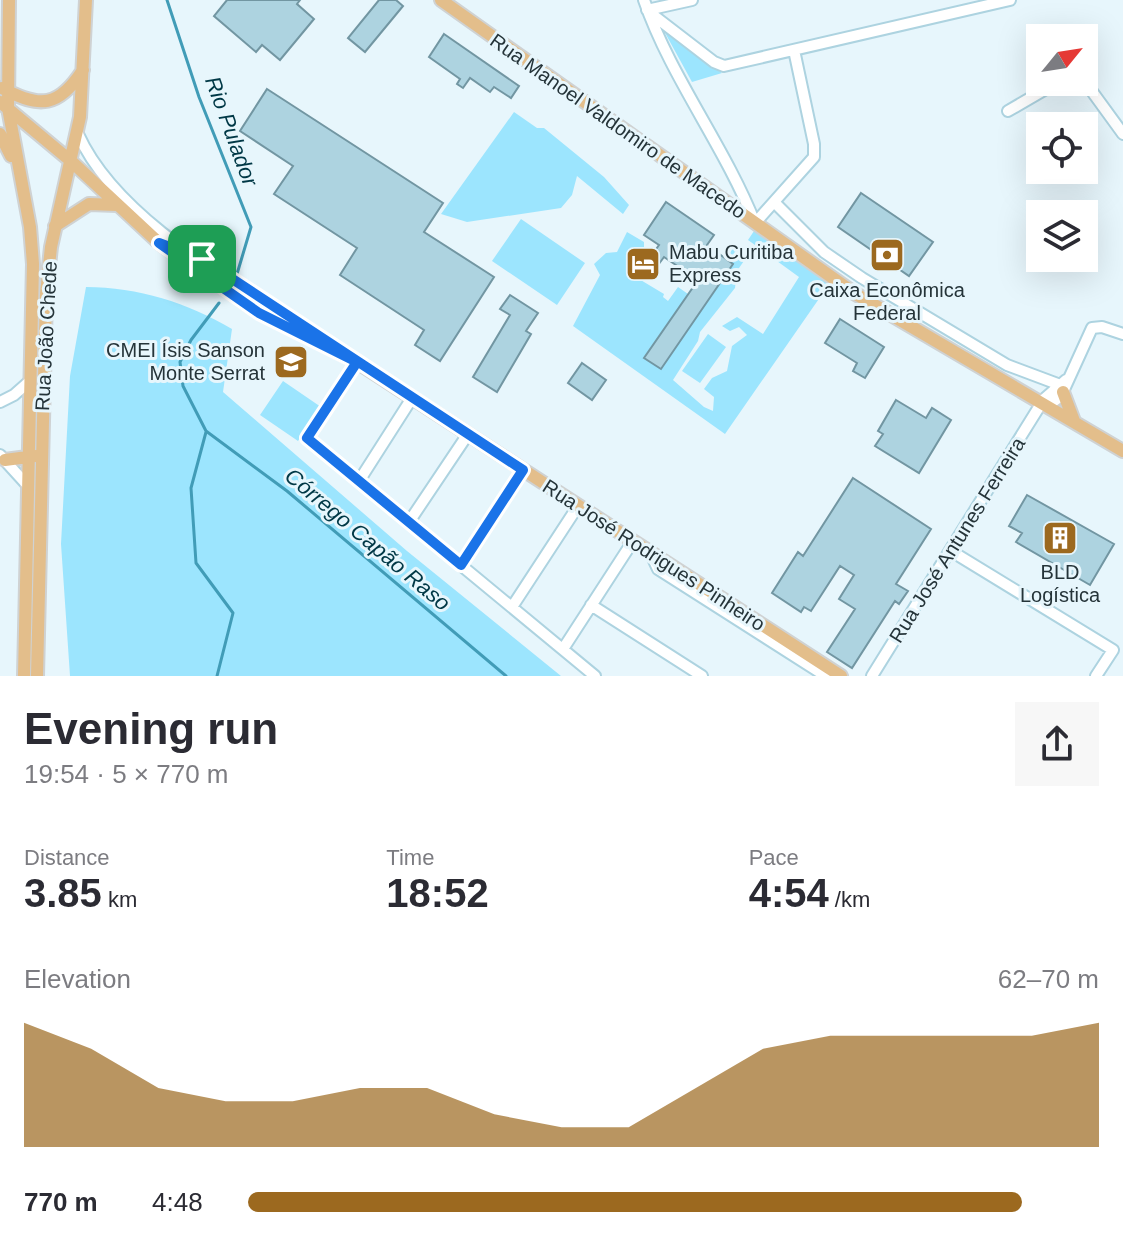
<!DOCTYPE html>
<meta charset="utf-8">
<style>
:root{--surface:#fff;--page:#f7f7f7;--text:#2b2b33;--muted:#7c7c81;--accent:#9c691f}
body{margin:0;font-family:Helvetica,sans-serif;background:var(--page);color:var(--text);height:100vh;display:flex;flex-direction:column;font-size:30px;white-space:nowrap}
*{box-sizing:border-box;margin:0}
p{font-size:26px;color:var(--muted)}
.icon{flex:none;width:44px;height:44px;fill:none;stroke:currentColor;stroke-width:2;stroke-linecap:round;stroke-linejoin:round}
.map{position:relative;height:676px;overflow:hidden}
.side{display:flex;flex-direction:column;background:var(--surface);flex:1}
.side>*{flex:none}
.needle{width:52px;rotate:60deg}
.controls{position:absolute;left:1026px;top:24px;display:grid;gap:16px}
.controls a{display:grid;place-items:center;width:72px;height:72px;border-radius:0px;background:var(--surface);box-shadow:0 8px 32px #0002;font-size:40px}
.pin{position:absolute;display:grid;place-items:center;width:68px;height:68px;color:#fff;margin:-34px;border-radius:16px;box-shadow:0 4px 12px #0006}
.round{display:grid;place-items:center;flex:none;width:84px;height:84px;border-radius:0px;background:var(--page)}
.headline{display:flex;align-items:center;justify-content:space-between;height:136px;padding:0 24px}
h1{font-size:44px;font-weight:700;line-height:60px}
.stats{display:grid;grid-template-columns:repeat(3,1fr);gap:12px;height:136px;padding:8px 24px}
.stats div{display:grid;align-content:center}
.stats b{font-size:40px;font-weight:700}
.stats small{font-size:22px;font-weight:400}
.stats p{font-size:22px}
.chart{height:224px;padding:16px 24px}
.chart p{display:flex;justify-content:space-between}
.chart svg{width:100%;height:144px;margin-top:8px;fill:var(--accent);opacity:.7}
ul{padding:0 24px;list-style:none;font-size:26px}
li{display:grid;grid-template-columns:128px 96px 1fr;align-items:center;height:60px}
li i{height:20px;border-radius:10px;background:var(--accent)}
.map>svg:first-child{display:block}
.green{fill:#9ce5fe}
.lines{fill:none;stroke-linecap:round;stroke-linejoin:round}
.stream{stroke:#419cb7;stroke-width:3}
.building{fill:#add3e0;stroke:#7296a2;stroke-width:2}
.minor-casing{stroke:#add3e0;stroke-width:14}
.major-casing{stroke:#cfd2d3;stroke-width:16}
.minor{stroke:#fff;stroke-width:10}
.major{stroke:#e3be8b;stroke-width:12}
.route-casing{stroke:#fff;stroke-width:16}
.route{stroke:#1a73e8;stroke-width:10}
.labels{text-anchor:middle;stroke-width:6;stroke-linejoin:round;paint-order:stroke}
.street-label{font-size:20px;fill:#253439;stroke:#e7f6fc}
.poi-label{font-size:20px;fill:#253439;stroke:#e7f6fc}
.water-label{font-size:22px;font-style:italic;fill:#003846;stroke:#e7f6fc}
</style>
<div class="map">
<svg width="1123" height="676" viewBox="0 0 1123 676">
<rect width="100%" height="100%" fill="#e7f6fc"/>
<path class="green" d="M664,31l58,42 -30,9z
M514,112l23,16h7l60,49 25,28 -6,9 -46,-38 -5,19 -11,13 -94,14 -26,-8z
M521,219l64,44 -28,42 -65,-44z
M756,228l76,52 -107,154 -152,-108 27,-51 -6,-11 12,-11 11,-1 10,-20 17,10v9l-15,22 35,21 -1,3 5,4 10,-14 10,7 -44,63 17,12 72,-105 -7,-5 9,-14 13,10 -11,16 -2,17 -35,44 -2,9 -25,39 31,27 9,4 1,-14 -10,-8 8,-11 15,-7 5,-25 15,-11 -8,-8 -9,4 -8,-5 15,-9 26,17 36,-57 -51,-37z
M86,287c52,0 102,16 146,42l-9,63 184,159 154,125h-491l-9,-132 9,-168z
M708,334l18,13 -26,36 -18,-12z
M283,381l38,26 -23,34 -38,-26z"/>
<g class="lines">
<path class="stream" d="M167,0l32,97 52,130 -14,47
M219,303l-28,37 -11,22 3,24 23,45 81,60 219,185
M206,432l-15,56 5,75 37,50 -16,63"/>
</g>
<path class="building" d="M227,0h73l-3,4 17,15 -34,41 -18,-15 -6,7 -42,-36z
M379,0h17l7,6 -38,46 -17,-14z
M444,34l75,52 -8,12 -17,-11 -4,5 -20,-14 -7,10 -6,-4 3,-5 -31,-22z
M267,89l176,114 -19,29 70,45 -54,84 -25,-16 9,-15 -84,-55 17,-27 -83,-54 19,-28 -53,-35z
M861,193l72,49 -24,34 -71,-49z
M666,202l48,33 -7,10 26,19 -72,105 -17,-11 54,-78 -34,-23 -11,15 -9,-6 15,-21 -15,-10z
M510,295l28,18 -12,18 5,3 -34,58 -24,-15 37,-62 -10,-6z
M840,319l44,28 -19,31 -12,-7 4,-8 -32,-20z
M582,363l24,17 -14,20 -24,-17z
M896,400l30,18 6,-10 19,12 -32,53 -44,-27 8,-12 -5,-3z
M853,478l78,51 -35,55 12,7 -9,13 -4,-3 -43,67 -25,-16 28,-43 -16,-10 15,-24 -14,-9 -29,45 -7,-4 -3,5 -29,-19 26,-41 5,4z
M1027,495l87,49 -24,41 -74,-43 6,-9 -13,-7z"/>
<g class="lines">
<g class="minor-casing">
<path id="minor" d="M644,0c27,78 80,145 111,223l59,-66v-13l-20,-94
M647,10l45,-10
M649,12l65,50 10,4 286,-66
M1076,82l15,8 32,44
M1008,111l50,-29
M78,134c39,87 159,150 238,201
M774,202l50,50 38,26 145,87 56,21
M353,359l4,3 -50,76 288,238
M0,402l14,-7 17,-15
M1043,404l10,-2 8,-6 31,-68 10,-1 21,7
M0,455l29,32
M359,481l53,-83
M409,522l59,-88
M951,551l162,99 -17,26
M650,552l8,17 163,104h15
M461,565l62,-95
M591,605l111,71
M512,607l66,-101
M563,649l70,-108
M872,676l172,-277 22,-19"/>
</g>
<g class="major-casing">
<path id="major" d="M9,0l-1,108 22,119 3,37 -9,412
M441,0l413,293 269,158
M2,88c38,21 57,19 81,-18
M0,102l72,60 87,81 89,62 109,57 484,314
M0,134l11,22
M55,226l34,-22 28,1
M1063,392l11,29
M5,460l30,-4
M37,676l9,-382 5,-47 29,-130 6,-117"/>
</g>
<use href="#minor" class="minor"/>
<use href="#major" class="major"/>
</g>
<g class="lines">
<g class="route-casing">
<path id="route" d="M202,259l-43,-16 100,70 98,49 -50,76 154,127 62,-95 -321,-211"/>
</g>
<use href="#route" class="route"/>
</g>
<defs>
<g id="bank-square" transform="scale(1.8)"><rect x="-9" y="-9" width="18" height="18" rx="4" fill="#9c691f" stroke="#e7f6fc"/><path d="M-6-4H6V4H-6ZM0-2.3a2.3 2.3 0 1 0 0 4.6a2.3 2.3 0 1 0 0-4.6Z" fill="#fff"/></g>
<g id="hotel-square" transform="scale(1.8)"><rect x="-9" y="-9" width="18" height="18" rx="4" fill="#9c691f" stroke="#e7f6fc"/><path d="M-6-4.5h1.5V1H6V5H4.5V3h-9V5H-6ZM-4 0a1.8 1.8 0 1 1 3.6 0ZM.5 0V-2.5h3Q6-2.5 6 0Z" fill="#fff"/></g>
<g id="school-square" transform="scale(1.8)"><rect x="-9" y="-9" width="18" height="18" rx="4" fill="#9c691f" stroke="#e7f6fc"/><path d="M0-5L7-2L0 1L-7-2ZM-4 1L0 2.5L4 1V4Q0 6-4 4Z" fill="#fff"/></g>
<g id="building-square" transform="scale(1.8)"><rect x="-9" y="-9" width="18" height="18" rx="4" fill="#9c691f" stroke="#e7f6fc"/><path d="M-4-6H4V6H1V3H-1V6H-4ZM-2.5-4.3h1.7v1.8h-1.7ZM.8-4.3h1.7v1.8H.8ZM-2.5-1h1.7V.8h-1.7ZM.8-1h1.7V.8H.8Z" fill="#fff"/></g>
</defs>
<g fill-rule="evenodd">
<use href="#bank-square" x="887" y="255"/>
<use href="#hotel-square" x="643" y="264"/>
<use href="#school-square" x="291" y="362"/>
<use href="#building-square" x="1060" y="538"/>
</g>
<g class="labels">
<g class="street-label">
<text transform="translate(618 126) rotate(35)" y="7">Rua Manoel Valdomiro de Macedo</text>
<text transform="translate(46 336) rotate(-87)" y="7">Rua João Chede</text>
<text transform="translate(957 540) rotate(-58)" y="7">Rua José Antunes Ferreira</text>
<text transform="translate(654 555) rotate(33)" y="7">Rua José Rodrigues Pinheiro</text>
</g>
<g class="poi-label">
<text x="669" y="259" text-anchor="start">Mabu Curitiba<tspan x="669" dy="23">Express</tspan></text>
<text x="887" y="297">Caixa Econômica<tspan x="887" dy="23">Federal</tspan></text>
<text x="265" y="357" text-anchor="end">CMEI Ísis Sanson<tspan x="265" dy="23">Monte Serrat</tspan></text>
<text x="1060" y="579">BLD<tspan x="1060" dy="23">Logística</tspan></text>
</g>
<g class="water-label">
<text transform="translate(232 131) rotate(70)" y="8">Rio Pulador</text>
<text transform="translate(368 539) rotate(40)" y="8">Córrego Capão Raso</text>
</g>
</g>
</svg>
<div class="controls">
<a><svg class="needle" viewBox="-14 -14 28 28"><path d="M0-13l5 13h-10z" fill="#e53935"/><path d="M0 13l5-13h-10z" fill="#7c7c81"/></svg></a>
<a><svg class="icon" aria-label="locate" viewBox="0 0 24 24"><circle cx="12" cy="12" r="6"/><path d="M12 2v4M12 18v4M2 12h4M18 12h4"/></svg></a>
<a><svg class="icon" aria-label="layers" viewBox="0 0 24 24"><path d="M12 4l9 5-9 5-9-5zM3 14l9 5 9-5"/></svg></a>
</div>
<div class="pin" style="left:202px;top:259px;background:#1e9e55"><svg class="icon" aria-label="arrive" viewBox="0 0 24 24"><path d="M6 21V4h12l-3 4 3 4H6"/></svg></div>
</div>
<section class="side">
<div class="headline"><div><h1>Evening run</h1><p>19:54 · 5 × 770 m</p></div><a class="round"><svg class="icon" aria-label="share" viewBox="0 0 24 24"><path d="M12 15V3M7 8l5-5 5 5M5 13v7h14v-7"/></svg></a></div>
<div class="stats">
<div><p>Distance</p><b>3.85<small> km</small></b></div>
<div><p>Time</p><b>18:52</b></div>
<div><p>Pace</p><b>4:54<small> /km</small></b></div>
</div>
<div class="chart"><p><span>Elevation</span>62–70 m</p>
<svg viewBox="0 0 160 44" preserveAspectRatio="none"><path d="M0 44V6L10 14L20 26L30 30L40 30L50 26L60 26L70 34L80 38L90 38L100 26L110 14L120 10L130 10L140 10L150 10L160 6V44z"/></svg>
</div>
<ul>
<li><b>770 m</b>4:48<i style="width:91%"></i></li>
</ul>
</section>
